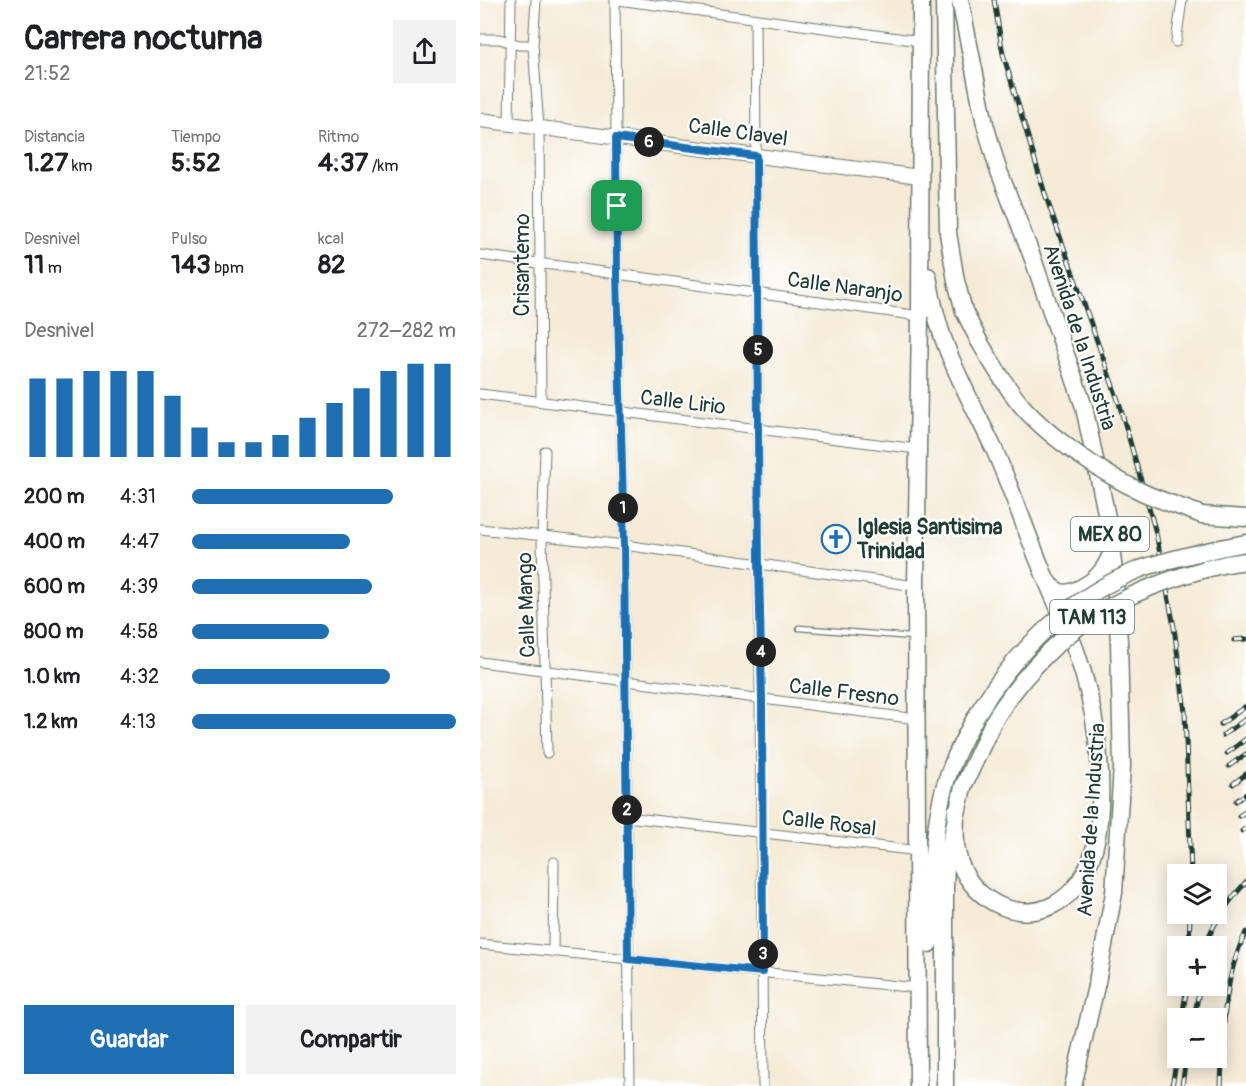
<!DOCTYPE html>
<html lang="es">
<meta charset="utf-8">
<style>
:root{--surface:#fff;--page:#f2f2f2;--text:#202124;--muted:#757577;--accent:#1f6fb2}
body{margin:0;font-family:Pangolin,sans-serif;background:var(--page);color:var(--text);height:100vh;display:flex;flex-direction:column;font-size:22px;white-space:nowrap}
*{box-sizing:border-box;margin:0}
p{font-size:20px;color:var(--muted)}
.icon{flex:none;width:33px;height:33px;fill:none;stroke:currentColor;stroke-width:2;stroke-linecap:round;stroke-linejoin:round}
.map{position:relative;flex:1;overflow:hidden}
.drawer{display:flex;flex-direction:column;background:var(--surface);width:480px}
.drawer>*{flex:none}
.controls{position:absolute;left:687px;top:864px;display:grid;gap:12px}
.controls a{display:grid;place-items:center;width:60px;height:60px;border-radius:0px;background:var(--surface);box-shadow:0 3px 15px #0003;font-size:30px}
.pin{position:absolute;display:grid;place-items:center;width:51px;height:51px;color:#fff;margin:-26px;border-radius:12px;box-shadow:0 3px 9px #0006}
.km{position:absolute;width:30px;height:30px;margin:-15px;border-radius:50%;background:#222;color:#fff;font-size:16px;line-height:30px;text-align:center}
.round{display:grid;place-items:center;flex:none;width:63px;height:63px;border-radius:0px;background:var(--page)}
.summary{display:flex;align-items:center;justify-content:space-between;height:102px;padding:0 24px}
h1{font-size:33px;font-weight:800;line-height:45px}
.stats{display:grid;grid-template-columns:repeat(3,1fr);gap:9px;height:102px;padding:6px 24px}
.stats div{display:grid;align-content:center}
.stats b{font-size:26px;font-weight:800}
.stats small{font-size:16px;font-weight:400}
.stats p{font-size:16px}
.chart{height:168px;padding:12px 24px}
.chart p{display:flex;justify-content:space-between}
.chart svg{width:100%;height:108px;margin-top:6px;stroke:var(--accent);stroke-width:6}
.primary-button{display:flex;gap:12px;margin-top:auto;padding:12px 24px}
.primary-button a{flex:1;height:69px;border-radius:0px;background:var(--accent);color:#fff;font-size:24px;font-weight:800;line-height:69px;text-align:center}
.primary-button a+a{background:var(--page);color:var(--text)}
ul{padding:0 24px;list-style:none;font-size:20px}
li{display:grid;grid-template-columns:96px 72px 1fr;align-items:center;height:45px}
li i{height:15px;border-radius:8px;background:var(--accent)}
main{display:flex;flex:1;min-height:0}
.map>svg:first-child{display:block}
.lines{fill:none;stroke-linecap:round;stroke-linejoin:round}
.lane-casing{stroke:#6a7a6d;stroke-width:7}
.street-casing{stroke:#6a7a6d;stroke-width:11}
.secondary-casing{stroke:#6a7a6d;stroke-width:16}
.highway-casing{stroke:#6a7a6d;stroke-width:19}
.lane{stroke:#fff;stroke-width:4.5}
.street{stroke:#fff;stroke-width:9}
.secondary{stroke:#fff;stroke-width:14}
.highway{stroke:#fff;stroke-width:16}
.rail-casing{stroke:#1f3d34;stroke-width:5}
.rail{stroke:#fff;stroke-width:3;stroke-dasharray:9;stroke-linecap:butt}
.highway-bridge-casing{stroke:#6a7a6d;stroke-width:19;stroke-linecap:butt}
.highway-bridge{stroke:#fff;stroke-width:16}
.route-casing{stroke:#fff;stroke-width:12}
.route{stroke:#1f6fb2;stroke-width:8}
.labels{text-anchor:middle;stroke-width:4.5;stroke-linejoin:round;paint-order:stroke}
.shield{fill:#fff;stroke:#627771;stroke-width:1.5}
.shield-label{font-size:20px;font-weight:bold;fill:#1f3d34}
.street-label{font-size:21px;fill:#1f3d34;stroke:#fff}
.poi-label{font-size:21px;font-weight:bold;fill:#1f3d34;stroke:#fff;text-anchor:start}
</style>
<main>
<section class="drawer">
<div class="summary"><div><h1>Carrera nocturna</h1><p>21:52</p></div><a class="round"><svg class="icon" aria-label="share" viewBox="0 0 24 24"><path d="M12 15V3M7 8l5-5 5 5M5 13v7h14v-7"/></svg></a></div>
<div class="stats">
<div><p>Distancia</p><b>1.27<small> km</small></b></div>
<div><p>Tiempo</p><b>5:52</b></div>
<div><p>Ritmo</p><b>4:37<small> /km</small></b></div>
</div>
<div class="stats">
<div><p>Desnivel</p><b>11<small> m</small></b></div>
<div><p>Pulso</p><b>143<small> bpm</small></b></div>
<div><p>kcal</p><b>82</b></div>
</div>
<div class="chart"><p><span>Desnivel</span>272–282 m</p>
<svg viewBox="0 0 160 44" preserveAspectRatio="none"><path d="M5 44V12M15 44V12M25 44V9M35 44V9M45 44V9M55 44V19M65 44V32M75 44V38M85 44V38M95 44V35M105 44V28M115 44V22M125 44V16M135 44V9M145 44V6M155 44V6"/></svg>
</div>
<ul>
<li><b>200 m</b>4:31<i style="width:76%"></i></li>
<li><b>400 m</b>4:47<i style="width:60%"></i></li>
<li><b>600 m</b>4:39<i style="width:68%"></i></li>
<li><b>800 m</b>4:58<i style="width:52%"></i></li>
<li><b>1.0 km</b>4:32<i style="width:75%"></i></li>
<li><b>1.2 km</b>4:13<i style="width:100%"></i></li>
</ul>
<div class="primary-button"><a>Guardar</a><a>Compartir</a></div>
</section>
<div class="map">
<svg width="766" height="1086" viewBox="0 0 766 1086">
<rect width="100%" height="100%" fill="#fff"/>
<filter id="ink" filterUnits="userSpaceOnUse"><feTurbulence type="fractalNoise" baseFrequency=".0167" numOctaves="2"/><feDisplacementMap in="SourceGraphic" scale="12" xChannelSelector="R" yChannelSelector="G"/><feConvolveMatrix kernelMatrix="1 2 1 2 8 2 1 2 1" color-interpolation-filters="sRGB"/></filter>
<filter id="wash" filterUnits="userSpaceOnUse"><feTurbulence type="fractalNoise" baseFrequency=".008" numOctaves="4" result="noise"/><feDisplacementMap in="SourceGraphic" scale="24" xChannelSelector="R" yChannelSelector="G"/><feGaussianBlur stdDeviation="1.35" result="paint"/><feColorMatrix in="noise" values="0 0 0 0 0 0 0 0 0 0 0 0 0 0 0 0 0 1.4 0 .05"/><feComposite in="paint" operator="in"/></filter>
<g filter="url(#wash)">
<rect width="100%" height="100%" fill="#f5ebd7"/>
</g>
<g filter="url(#ink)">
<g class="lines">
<g class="lane-casing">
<path id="lane" d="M319,628l114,9"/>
</g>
<g class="street-casing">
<path id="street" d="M56,0l-3,45 6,83 2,273
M135,0l2,274 7,271 6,541
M138,0l302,41
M275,19c3,355 8,711 8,1067
M0,39h20l19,6h14
M696,42l6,-42
M29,124l2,-124
M0,255l440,61
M0,394l437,55
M65,451l-3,87 5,215
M0,529l144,16 292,41
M0,662l437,57
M147,817l292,34
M0,944l438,44
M73,952l1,-90"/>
</g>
<g class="secondary-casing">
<path id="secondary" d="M0,120l440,57"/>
</g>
<g class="highway-casing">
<path id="highway" d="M464,0l4,233 8,48 8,30 15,30
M480,0l25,124 12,42 36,93 51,148 24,115 7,58 4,62 3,124 -8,127 -17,89 -24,104
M448,276c4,24 9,47 18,70 13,35 32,69 48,103 17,39 31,79 47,118 11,28 25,56 35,84 19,54 28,114 23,170 -3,33 -15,68 -46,84 -38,20 -86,-9 -95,-49 -4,-14 -2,-31 -2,-45
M722,515l44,3
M740,548l26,-5
M746,564l20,-3
M567,582c4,3 7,7 11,9 13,7 38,-11 45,-22 4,-5 6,-11 9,-17
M449,944c2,-53 2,-105 15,-156 8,-28 22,-55 37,-80
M438,1086l-2,-500 4,-270 1,-316
M465,1086v-198l1,-25 17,-76 30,-65"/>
</g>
<use href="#lane" class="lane"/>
<use href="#street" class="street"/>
<use href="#secondary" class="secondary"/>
<use href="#highway" class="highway"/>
<g class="rail-casing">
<path id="rail" d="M514,0l9,54 43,143 73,206 37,130 18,94 11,85 6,162
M754,640l12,-1
M741,724l25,-18
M743,735l23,-16
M747,753l19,-14
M749,766l17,-12
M753,784l13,-10
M756,801l10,-7
M759,816l7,-5
M762,831l4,-3
M709,946l1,-32
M725,946c9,-25 23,-44 41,-64
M702,1018l5,-32
M714,1018l6,-32
M692,1086l6,-34
M702,1086l4,-28
M741,1086c2,-53 1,-105 25,-154"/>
</g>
<use href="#rail" class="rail"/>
<g class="highway-bridge-casing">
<path id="highway-bridge" d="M499,341c13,22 26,45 43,65 28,32 81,68 120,86 19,9 40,15 60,23
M501,708c37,-60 93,-113 159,-139 26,-9 53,-15 80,-21
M513,722c57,-92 129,-134 233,-158"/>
</g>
<use href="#highway-bridge" class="highway-bridge"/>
</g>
</g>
<g class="lines" filter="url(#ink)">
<g class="route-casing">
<path id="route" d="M136,138l140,18 3,410 3,133 1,273 -135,-13 -4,-414 -7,-271z"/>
</g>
<use href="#route" class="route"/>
</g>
<defs>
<g id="church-ring" transform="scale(1.5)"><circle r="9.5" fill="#fff" stroke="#1f6fb2" stroke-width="1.5"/><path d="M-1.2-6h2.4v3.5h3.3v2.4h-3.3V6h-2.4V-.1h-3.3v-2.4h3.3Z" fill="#1f6fb2"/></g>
</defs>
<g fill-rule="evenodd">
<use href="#church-ring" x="356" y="539"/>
</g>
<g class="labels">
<g class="shield">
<rect x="591" y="517" width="78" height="34" rx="4.5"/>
<rect x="570" y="600" width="84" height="34" rx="4.5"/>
</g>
<g class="shield-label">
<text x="630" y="541">MEX 80</text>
<text x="612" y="624">TAM 113</text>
</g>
<g class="street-label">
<text transform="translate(258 132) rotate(8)" y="7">Calle Clavel</text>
<text transform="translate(42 265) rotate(-90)" y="7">Crisantemo</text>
<text transform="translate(365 287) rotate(8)" y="7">Calle Naranjo</text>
<text transform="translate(600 337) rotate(72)" y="7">Avenida de la Industria</text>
<text transform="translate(203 402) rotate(7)" y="7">Calle Lirio</text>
<text transform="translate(46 605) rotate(-92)" y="7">Calle Mango</text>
<text transform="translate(364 692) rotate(7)" y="7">Calle Fresno</text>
<text transform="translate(611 820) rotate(-86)" y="7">Avenida de la Industria</text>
<text transform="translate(349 823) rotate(7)" y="7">Calle Rosal</text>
</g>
<g class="poi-label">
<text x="377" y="534">Iglesia Santisima<tspan x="377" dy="24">Trinidad</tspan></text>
</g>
</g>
</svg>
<div class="controls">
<a><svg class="icon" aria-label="layers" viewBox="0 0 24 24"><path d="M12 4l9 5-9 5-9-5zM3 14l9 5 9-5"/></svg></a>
<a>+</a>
<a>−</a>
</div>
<div class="pin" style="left:137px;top:206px;background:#1e9e55"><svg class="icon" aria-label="arrive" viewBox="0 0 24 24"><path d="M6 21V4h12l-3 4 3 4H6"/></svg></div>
<b class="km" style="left:143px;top:508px">1</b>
<b class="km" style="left:147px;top:810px">2</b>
<b class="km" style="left:283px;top:954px">3</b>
<b class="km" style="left:281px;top:652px">4</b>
<b class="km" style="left:278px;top:350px">5</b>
<b class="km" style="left:169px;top:142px">6</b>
</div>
</main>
